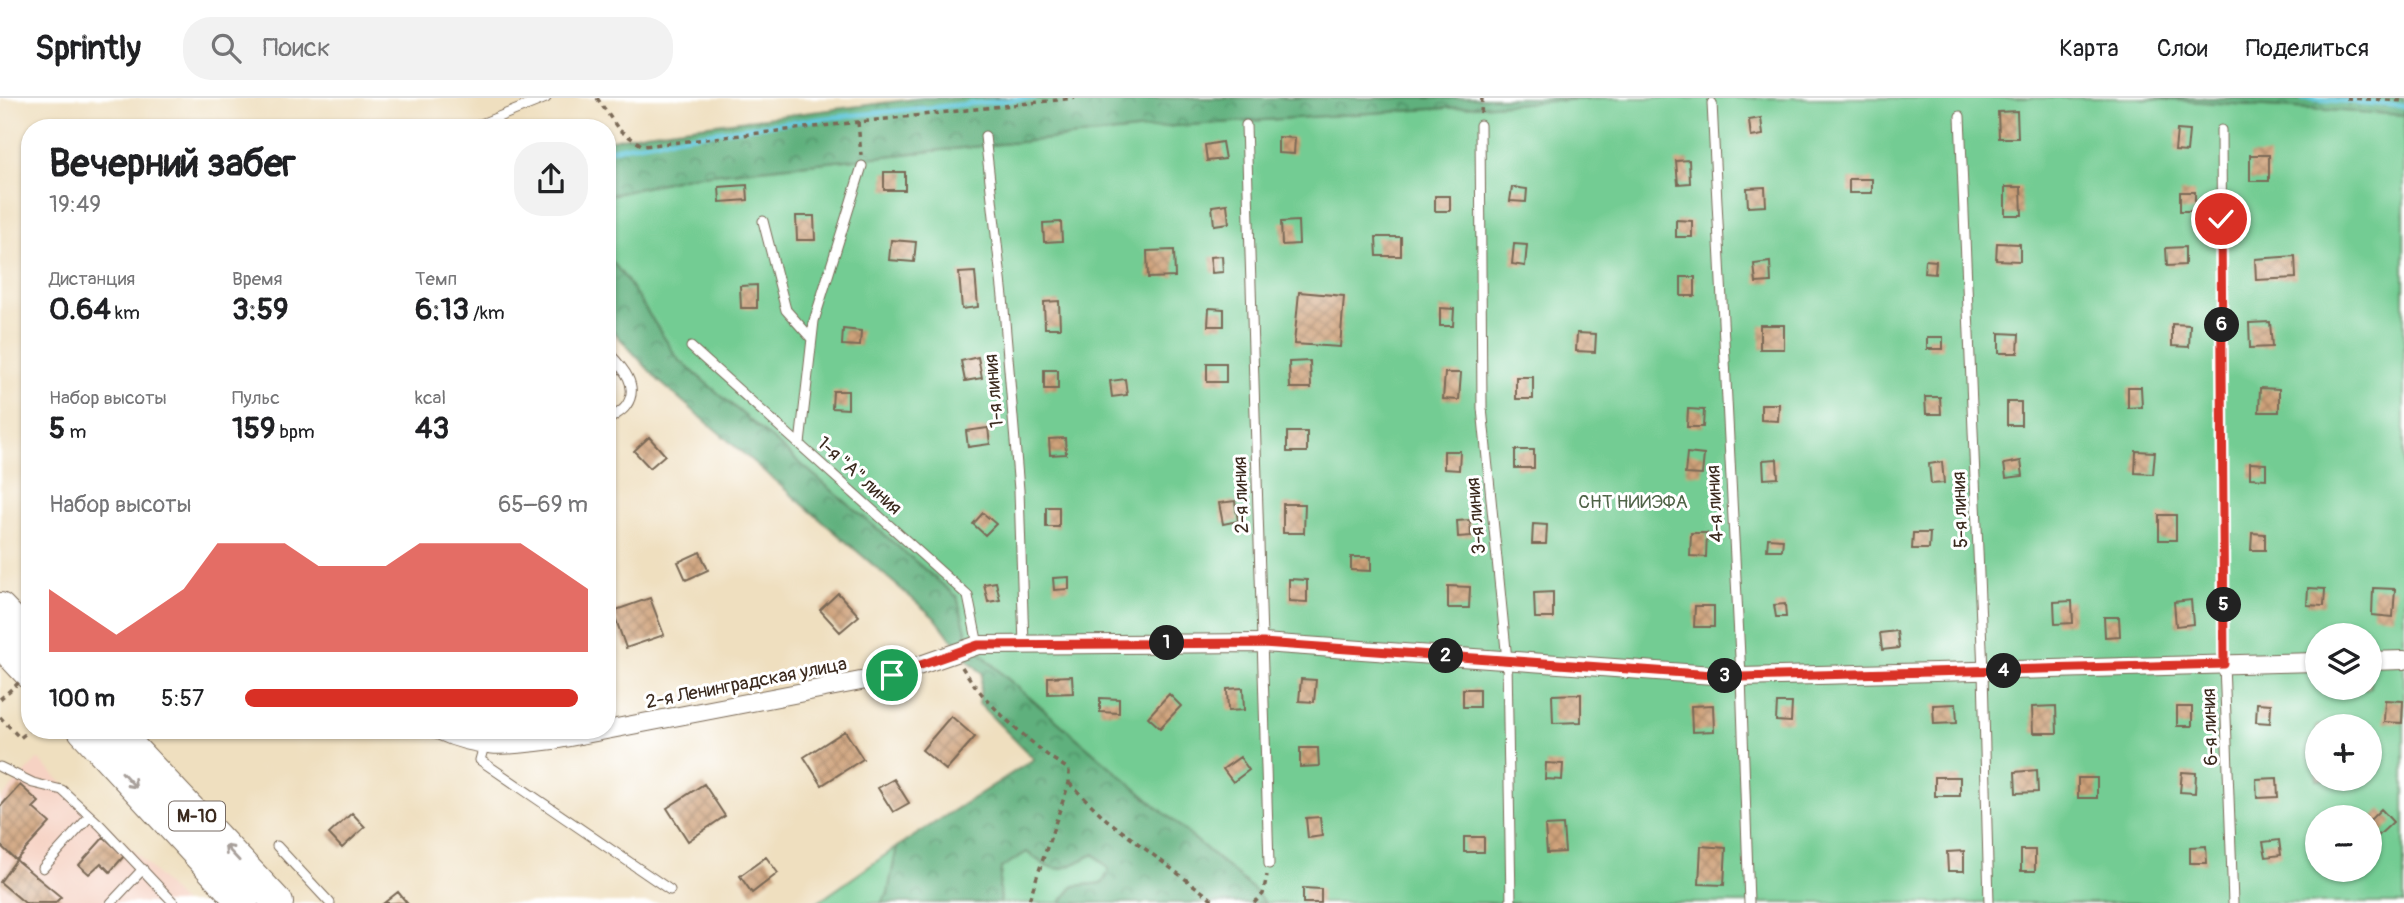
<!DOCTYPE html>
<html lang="ru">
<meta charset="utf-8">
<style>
:root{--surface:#fff;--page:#f2f2f2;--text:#202124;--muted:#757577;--line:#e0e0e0;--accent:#d93025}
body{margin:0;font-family:Pangolin,sans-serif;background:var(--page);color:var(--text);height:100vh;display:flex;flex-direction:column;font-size:26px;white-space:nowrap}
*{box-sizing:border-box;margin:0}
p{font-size:23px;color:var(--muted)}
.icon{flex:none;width:38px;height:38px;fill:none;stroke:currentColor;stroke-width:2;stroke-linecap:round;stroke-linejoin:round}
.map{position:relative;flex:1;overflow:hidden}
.sheet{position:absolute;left:21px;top:21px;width:595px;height:620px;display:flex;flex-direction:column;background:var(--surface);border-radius:28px;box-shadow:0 2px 5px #0004}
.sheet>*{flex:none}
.controls{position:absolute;left:2305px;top:525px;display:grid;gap:14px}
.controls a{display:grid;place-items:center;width:77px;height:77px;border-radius:50%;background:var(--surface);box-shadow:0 2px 5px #0004;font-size:35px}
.pin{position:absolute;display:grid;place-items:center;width:60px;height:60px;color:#fff;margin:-30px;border:4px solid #fff;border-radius:50%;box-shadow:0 2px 7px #0007}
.km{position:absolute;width:35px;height:35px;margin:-18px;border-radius:50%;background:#222;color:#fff;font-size:19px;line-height:35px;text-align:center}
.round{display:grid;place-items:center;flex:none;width:74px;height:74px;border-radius:28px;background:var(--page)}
.summary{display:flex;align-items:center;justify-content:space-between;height:119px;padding:0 28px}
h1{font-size:38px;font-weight:700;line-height:52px}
.figures{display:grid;grid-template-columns:repeat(3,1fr);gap:10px;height:119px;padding:7px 28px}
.figures div{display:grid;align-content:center}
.figures b{font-size:30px;font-weight:700}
.figures small{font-size:19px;font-weight:400}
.figures p{font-size:19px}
.chart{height:196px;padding:14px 28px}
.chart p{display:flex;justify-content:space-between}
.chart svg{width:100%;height:126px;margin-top:7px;fill:var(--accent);opacity:.7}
ul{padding:0 28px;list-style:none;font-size:23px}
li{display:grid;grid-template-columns:112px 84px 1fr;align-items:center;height:52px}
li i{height:18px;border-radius:9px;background:var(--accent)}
header{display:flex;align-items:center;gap:42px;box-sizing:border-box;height:98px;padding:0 35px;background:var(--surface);border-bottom:2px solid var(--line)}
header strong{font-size:33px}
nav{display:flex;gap:38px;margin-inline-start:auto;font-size:24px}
.search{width:490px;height:63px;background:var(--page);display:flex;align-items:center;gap:18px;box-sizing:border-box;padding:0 24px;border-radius:28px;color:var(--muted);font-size:26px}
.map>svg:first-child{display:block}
.built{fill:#f6d2c3}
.green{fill:#73cc93;stroke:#577b58;stroke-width:2;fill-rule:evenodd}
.forest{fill:url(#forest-crowns);stroke:#4c6d4e;stroke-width:2}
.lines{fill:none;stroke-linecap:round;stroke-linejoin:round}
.stream{stroke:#5ec6da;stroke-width:5}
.building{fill:url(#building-cross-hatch)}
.service-casing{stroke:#7a6956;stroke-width:11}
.minor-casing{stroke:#7a6956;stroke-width:20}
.trunk-casing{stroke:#7a6956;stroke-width:32}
.path{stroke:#7a6956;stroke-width:3.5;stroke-dasharray:5 5;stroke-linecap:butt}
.service{stroke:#fff;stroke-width:9}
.minor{stroke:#fff;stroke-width:18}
.trunk{stroke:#fff;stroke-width:30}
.path-bridge{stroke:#7a6956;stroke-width:3.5;stroke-dasharray:5 5;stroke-linecap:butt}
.oneway{stroke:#a79f9a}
.route-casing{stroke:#fff;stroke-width:14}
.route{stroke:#d93025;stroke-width:9}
.labels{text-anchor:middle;stroke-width:6;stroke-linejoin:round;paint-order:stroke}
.shield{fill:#fff;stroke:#766a62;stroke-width:2}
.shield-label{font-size:18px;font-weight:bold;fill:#3b2a1e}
.street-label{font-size:19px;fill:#3b2a1e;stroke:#fff}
.park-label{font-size:19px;fill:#4f6347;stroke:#fff}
</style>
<header>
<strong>Sprintly</strong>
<div class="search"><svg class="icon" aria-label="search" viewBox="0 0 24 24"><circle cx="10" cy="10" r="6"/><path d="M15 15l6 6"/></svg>Поиск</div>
<nav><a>Карта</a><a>Слои</a><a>Поделиться</a></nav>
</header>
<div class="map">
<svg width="2404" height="805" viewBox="0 0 2404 805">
<defs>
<pattern id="forest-crowns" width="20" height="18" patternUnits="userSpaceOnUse" patternTransform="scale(1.75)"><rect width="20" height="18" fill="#5eb07d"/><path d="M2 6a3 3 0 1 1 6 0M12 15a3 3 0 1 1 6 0" fill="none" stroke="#4f8f66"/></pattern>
<pattern id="building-cross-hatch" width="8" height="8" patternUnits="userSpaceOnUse" patternTransform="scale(1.75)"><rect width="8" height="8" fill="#cfa27a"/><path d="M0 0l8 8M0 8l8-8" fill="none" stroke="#a98463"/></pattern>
</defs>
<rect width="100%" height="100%" fill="#fff"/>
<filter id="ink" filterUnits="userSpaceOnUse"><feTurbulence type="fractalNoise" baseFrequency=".0143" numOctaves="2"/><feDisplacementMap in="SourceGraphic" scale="14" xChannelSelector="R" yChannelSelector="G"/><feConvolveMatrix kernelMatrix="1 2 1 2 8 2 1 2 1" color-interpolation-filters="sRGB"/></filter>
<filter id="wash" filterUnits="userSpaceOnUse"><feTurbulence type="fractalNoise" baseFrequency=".00686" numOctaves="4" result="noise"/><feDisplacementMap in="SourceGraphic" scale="28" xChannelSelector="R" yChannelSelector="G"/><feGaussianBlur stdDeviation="1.57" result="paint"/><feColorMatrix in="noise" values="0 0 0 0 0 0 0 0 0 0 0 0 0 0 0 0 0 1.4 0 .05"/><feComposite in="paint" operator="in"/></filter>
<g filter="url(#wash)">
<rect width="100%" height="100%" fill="#efdfbf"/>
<path class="built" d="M38,661l105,101 40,43h-183v-103z"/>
<path class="green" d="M1599,0h541l264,17v788h-1139l-10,-12 -253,-217 -33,-33 -12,-44 -279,-238 -52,-80 -19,-24v-59l85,-20 483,-50zM2317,537h53v53h-53zM2317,628h53v53h-53zM2317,719h53v53h-53z
M897,749l-9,46 -7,10h-64z
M1027,754l20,15 28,-4 19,-9 15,15 -6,14 -29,3 -14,17h-62l3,-3 -2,-12 2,-20z"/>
<path class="forest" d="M923,0h676l-424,28 -483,50 -85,20v-55l38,-8z
M2140,0h264v17z
M607,157l19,24 52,80 279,238 12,45 33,32 253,217 10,12h-205l14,-17 29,-3 6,-14 -15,-15c-34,16 -35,23 -67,-2l-26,16 -2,20 2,12 -3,3h-117l7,-10 9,-46 137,-88 -55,-55 3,-31 -15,-14 -31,-40 -277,-238 -52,-57z"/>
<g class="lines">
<path class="stream" d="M2302,0l102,8
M607,52c141,-27 284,-39 427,-52"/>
</g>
<g id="blocks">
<path class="building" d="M2017,13l1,27h-19l-1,-26z
M1761,20l2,17 -12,2 -2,-17z
M2177,32l12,1 -2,21 -12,-1z
M1278,39l17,1 -1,16 -16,-1z
M1222,44l3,17 -18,2 -2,-16z
M2250,57h19v26h-19z
M1689,62l1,23 -12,1 -2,-23z
M884,74h21v18h-21z
M1849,81h23v14h-23z
M747,87l1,15 -28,2 -1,-15z
M1512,89l15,2 -1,13 -16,-1z
M1765,89l1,19 -18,1 -1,-19z
M2005,89h16l1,28h-17z
M2180,94h15v19h-15z
M1435,98h15v15h-15z
M1227,106l2,19 -15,2 -2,-19z
M796,118h18l1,24h-18z
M1676,122l16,1v16h-16z
M1298,123l1,23 -17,1 -1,-23z
M1061,124l1,19 -18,1 -1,-19z
M1376,139h25v19h-24z
M891,142l25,2 -2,20 -25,-2z
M1997,145l23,1v17l-24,-1z
M1514,146l13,1 -2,21 -13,-2z
M2185,149v18l-18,1 -1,-18z
M1174,152l1,27 -27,1 -1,-27z
M1222,158l1,16 -11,1 -2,-16z
M2295,158l1,22 -40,2 -1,-21z
M1925,162l11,1 -1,13 -11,-1z
M1770,164l1,20 -15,1 -2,-19z
M975,174l3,35 -16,2 -3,-36z
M1681,179h14v19h-14z
M757,187v23h-16l-1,-22z
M1299,194l45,4 -4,51 -46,-3z
M1059,203l1,27h-15l-1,-26z
M1209,210l15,1v17h-16z
M1440,210l14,1 -1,17h-13z
M2270,224l2,25 -22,1 -1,-25z
M2172,226l18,1 -1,22 -17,-1z
M1760,227h24v24h-24z
M843,231l18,2 -1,15 -18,-1z
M1577,235l19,1 -1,18 -19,-1z
M1999,235l20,1 -1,19h-19z
M1927,239h16v12h-16z
M978,259l4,21 -17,3 -4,-20z
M1310,263l1,27h-21l-1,-26z
M1207,265h19v19h-19z
M1044,272h14v19h-14z
M1445,275h16l-2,27 -16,-1z
M1516,279h17v22h-17z
M1125,281l2,16 -15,2 -2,-16z
M2128,289h13l1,20 -14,1z
M2260,290l19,1v23h-20z
M833,293h15v18l-16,-1z
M1925,299h15l1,17h-15z
M2007,304h14v23h-14z
M1761,306h18l-1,17 -17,-1z
M1688,311l16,1 -1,17h-16z
M988,330l2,16 -22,3 -2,-16z
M1287,334h20v20h-20z
M649,339l16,18 -15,13 -16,-17z
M1065,340l1,16 -16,1 -1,-16z
M1515,352h19v18h-19z
M1444,353h16l-1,19 -15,-1z
M2136,353l19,1 -2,22 -18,-1z
M1687,355l17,2 -2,20 -17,-1z
M1777,361l1,19 -14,1 -1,-19z
M2021,363l2,15 -17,2 -2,-14z
M1942,364l2,21 -13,1 -2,-20z
M2250,365l16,1v15l-16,-1z
M1235,403l3,20 -15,3 -4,-21z
M1283,406h22l-1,29h-21z
M1046,409h13v20h-13z
M983,415l13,11 -11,11 -12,-11z
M2159,417h17v25h-17z
M1470,422l1,16 -13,1 -1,-16z
M1533,426l14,1 -1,19h-14z
M1691,435h16l-1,24 -16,-1z
M1913,435h17l-1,16h-17z
M2252,435l13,1v16h-14z
M1768,440l15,1 -1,11h-15z
M700,454l8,18 -22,10 -8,-18z
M1351,459h20v14l-20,-1z
M1069,479v12l-15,1 -1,-12z
M1289,481l18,1v22l-18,-1z
M996,484l4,18 -12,2 -4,-18z
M1448,488l22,1 -1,21h-21z
M2308,490l17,1 -1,17 -17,-1z
M2373,490l22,1 -2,28 -21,-2z
M1553,494v26h-18l-1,-25z
M838,495l21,23 -19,16 -20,-22z
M650,500l14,37 -38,13 -13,-37z
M2191,502l2,24 -17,2 -2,-24z
M2072,503l1,22 -18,1 -1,-22z
M1785,506l1,13h-10l-2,-12z
M1695,508h19v21h-20z
M2104,519h15l1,19 -15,1z
M1897,533l2,17 -17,2 -2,-17z
M1072,578l1,17 -25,1v-17z
M1301,581l15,1 -2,22 -15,-1z
M1243,590l1,22 -16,1 -1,-22z
M1463,591h16v18h-16z
M1169,596l12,12 -21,22 -12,-11z
M1581,596v28l-28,1 -1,-28z
M1100,600l19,1v14l-19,-1z
M2385,602l18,1 -1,22 -18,-1z
M1777,605h15l-1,19 -15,-1z
M2257,605l14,1 -1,19 -14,-1z
M1956,606l1,19 -23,1 -1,-19z
M1713,607l1,26 -22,1 -1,-26z
M2056,608l1,27h-24l-1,-26z
M2177,609h15v19h-15z
M951,618l24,21 -29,33 -24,-20z
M845,633l18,28 -41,26 -18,-28z
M1300,650h18l1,18 -19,1z
M1240,659l9,13 -16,12 -10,-13z
M1546,665l17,1 -1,16 -17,-1z
M2037,672l1,22 -22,1 -1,-21z
M2182,674l14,1 -1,20 -15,-1z
M1935,679h25v19h-25z
M2078,680h19v20h-19z
M2277,680l1,19 -21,1 -1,-19z
M894,681l15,24 -16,9 -15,-24z
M704,686l21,32 -37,25 -21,-33z
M20,687l19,17 -6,6 17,15 -34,37 -16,-15v-38z
M2381,711l12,13 -15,14 -8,-9v-7z
M352,715l13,14 -23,21 -13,-14z
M1320,719l2,19 -14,2 -2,-20z
M1563,727l2,27 -18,1 -2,-27z
M104,739l20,19 -14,16 -9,-9 -12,11 -10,-9z
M1464,739h20v15h-20z
M2279,742l2,15 -15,2 -3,-15z
M1701,748l25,2 -2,37 -25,-1z
M2206,748l1,17h-17v-16z
M2021,752h14v21h-14z
M1964,753v20h-16l-1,-19z
M766,759l12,16 -26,20 -12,-17z
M16,762l45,37 -6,6h-30l-25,-21z
M1303,790l18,1v14h-18z
M398,794l9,11h-23z"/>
</g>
</g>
<g filter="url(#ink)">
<use href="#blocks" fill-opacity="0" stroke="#7a6956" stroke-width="2"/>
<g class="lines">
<g class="service-casing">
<path id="service" d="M1712,5l29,574 8,226
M1960,18l23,556 6,231
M1246,27l23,739
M1480,27l2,283 25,252 4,243
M471,30l75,-30
M2221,32l3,534 9,239
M985,38l18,161 16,193 5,155
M763,123l23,89 26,29
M691,249l277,249 10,49
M607,253c14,15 34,34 19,55 -4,6 -13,10 -19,15
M800,346l14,-123 48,-155
M484,648l-4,14 190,130
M0,669l33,16 29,7 38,35 74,78
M277,748l53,57
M43,770l47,-52
M111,805l32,-34"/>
</g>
<g class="minor-casing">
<path id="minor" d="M2370,563l34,-1
M438,632c43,20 71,16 116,10l338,-65 86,-30 285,-2 478,34 576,-15"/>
</g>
<g class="trunk-casing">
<path id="trunk" d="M0,510l30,31
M0,544l30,32
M83,632l160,173
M115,632l163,173"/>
</g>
<path class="path" d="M597,0l22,32 24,16 432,-48
M2346,0l58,3
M1481,15l1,-15
M858,24l3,33
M962,569c21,34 54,62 84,87 7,6 16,10 23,16v13l-41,120
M0,619l20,21 10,-8
M1069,685l38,37 110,83
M1254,805l9,-9 4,-19"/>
<use href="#service" class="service"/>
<use href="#minor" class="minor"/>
<use href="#trunk" class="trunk"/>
<path class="path-bridge" d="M0,601l30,-26"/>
</g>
<defs><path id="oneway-shaft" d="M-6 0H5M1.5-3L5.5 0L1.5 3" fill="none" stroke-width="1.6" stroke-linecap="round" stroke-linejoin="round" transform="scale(1.75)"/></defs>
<g class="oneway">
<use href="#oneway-shaft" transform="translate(129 682) rotate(47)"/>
<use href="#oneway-shaft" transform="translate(232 755) rotate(-133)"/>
</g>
</g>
<g class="lines" filter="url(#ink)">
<g class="route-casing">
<path id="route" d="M892,577l86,-30 285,-2 478,34 483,-13 -3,-445"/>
</g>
<use href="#route" class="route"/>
</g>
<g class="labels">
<rect class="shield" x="169" y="703.5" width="56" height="29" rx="5"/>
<g class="shield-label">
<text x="197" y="724">М-10</text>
</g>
<g class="street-label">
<text transform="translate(993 293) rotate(-95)" y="7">1-я линия</text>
<text transform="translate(860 377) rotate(42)" y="7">1-я "А" линия</text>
<text transform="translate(1240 397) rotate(-92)" y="7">2-я линия</text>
<text transform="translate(1714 406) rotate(-93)" y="7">4-я линия</text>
<text transform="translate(1959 412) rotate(-92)" y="7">5-я линия</text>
<text transform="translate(1475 418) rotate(-95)" y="7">3-я линия</text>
<text transform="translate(746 584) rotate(-11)" y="7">2-я Ленинградская улица</text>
<text transform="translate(2209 629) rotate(-92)" y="7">6-я линия</text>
</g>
<g class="park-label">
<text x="1633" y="410">СНТ НИИЭФА</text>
</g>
</g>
</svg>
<div class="controls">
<a><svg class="icon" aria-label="layers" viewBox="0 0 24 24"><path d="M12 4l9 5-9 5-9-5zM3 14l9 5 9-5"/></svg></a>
<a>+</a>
<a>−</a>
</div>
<div class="pin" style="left:892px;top:577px;background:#1e9e55"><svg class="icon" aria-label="arrive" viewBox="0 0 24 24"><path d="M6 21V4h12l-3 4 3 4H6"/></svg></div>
<div class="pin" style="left:2221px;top:121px;background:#d93025"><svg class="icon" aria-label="check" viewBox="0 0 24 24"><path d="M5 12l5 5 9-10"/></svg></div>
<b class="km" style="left:1167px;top:545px">1</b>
<b class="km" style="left:1446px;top:558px">2</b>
<b class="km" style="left:1725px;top:578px">3</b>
<b class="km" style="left:2004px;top:573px">4</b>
<b class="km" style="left:2224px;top:507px">5</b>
<b class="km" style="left:2222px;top:227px">6</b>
<section class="sheet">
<div class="summary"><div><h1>Вечерний забег</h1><p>19:49</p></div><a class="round"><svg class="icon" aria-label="share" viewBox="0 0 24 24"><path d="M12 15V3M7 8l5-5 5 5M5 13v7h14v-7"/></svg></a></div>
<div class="figures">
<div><p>Дистанция</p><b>0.64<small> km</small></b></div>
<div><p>Время</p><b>3:59</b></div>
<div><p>Темп</p><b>6:13<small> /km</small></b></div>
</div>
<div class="figures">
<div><p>Набор высоты</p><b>5<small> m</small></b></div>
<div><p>Пульс</p><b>159<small> bpm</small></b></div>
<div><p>kcal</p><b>43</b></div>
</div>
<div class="chart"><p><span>Набор высоты</span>65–69 m</p>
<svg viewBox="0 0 160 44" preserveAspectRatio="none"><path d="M0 44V22L10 30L20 38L30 30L40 22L50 6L60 6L70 6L80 14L90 14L100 14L110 6L120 6L130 6L140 6L150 14L160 22V44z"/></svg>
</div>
<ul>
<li><b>100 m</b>5:57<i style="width:97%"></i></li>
</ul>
</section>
</div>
